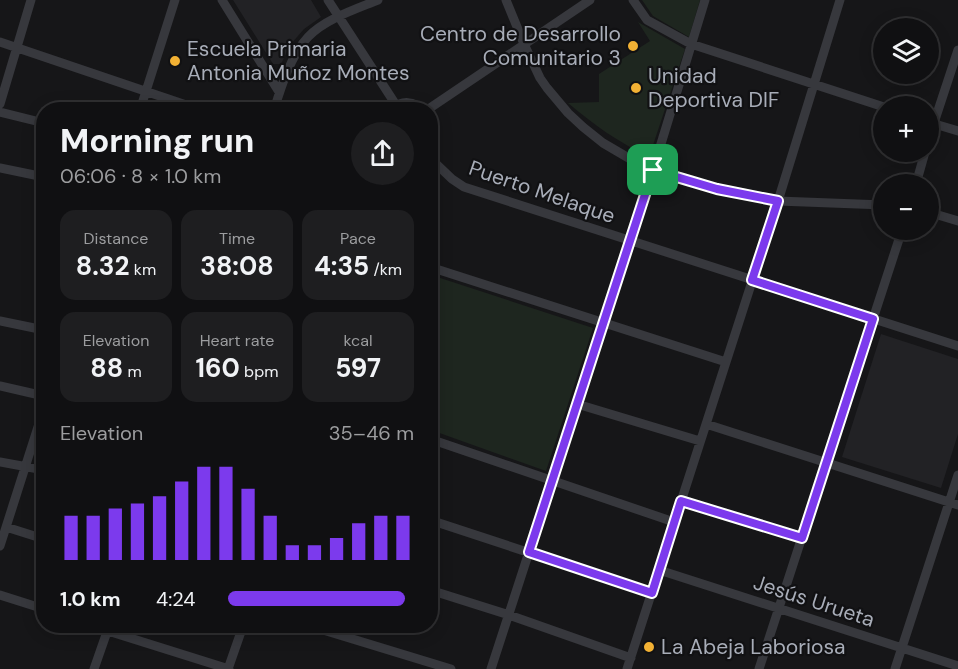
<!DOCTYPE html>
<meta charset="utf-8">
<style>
:root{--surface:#101012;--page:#1e1e20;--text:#f1f3f6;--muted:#9c9d9f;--line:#303032;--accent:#7c3aed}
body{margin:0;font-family:"DM Sans",sans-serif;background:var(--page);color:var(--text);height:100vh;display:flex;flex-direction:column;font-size:22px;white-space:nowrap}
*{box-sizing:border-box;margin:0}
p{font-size:20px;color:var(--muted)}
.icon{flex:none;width:33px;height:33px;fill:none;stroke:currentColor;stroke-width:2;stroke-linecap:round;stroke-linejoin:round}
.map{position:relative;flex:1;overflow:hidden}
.side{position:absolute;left:36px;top:102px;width:402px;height:531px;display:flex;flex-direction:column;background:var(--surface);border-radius:24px;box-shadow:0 3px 15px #0003,0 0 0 2px var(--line)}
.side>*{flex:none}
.buttons{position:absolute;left:873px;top:18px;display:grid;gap:12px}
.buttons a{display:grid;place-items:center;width:66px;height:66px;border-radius:50%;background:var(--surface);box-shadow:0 3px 15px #0003,0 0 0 2px var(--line);font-size:30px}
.pin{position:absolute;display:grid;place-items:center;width:51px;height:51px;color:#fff;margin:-26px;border-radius:12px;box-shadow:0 3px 9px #0006}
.round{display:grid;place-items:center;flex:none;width:63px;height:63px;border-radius:32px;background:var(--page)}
.overview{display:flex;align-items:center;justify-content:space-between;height:102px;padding:0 24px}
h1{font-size:33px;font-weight:700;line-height:45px}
.metrics{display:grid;grid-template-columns:repeat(3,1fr);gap:9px;height:102px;padding:6px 24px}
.metrics div{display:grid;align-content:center;border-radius:15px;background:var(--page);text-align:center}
.metrics b{font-size:26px;font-weight:700}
.metrics small{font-size:16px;font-weight:400}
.metrics p{font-size:16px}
.chart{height:168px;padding:12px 24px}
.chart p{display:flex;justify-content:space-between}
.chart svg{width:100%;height:108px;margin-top:6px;stroke:var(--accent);stroke-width:6}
ul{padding:0 24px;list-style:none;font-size:20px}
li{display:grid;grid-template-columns:96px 72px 1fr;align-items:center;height:45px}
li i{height:15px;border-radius:8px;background:var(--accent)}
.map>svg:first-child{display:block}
.built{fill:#222225}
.green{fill:#1e261f}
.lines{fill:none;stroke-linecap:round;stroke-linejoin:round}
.street{stroke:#37383d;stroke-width:9}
.route-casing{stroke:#fff;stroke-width:12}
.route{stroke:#7c3aed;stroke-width:8}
.poi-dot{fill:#f2b134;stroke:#111113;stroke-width:2}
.labels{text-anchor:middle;stroke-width:4.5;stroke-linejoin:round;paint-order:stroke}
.poi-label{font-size:21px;fill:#a8adb8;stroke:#111113;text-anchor:start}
.street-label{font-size:21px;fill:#a8adb8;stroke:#111113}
</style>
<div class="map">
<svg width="958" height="669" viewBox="0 0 958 669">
<rect width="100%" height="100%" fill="#161618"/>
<path class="built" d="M233,0h78l10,17 -17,12 -14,16 -9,19h-8z
M881,334l77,25v75l-17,54 -99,-31z"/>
<path class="green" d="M642,0h58l-11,37 -36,-21z
M638,22l47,27 -36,108c-31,-15 -55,-32 -81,-54l31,-1v-28l51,-33z
M431,275l162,53 -47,143 -115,-41z"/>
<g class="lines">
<path class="street" d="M222,0l57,92
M328,0l68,105
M506,0l18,44 16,34 7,10 21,25 15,14 20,16 29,17 21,10 64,19 61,12 106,4
M633,0l14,20 44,24 193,63
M0,42l201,68
M0,104l31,-104
M393,108c9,-8 21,-7 30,2
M140,110l35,-110
M274,110c7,-23 17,-55 34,-73 17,-18 48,-28 70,-37
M427,110l163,-110
M0,112l44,11
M928,122l30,9
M928,141l30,-91
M430,158l22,21 12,8 494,159
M0,168l44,9
M916,184l9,-32
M928,212l30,9
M430,267l296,95
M0,321l44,9
M0,386l44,10
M577,404l123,37
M706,424l252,81
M430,439l244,83
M0,462l44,8
M681,501l121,37
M430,520l222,73
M6,527l38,12
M0,546l44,-138
M659,570l299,96
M430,590l79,25 122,43
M0,595l44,14
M92,626l137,43
M310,626l141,43
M94,669l15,-43
M228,669l15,-43
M491,669l162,-499 52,-170
M627,669l151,-468 62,-201
M759,669l143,-439
M895,669l63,-194"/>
</g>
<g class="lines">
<g class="route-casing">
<path id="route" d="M653,170l64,19 61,12 -26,79 121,39 -71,219 -121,-37 -29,92 -123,-41z"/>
</g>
<use href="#route" class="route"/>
</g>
<g class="poi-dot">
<circle cx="633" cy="46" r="6"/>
<circle cx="175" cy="61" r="6"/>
<circle cx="636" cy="88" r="6"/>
<circle cx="649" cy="647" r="6"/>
</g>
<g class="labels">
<g class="poi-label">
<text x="621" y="41" text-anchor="end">Centro de Desarrollo<tspan x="621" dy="24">Comunitario 3</tspan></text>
<text x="187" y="56">Escuela Primaria<tspan x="187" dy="24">Antonia Muñoz Montes</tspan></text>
<text x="648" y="83">Unidad<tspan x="648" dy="24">Deportiva DIF</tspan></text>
<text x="661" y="654">La Abeja Laboriosa</text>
</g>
<g class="street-label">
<text transform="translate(542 192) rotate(19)" y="7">Puerto Melaque</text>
<text transform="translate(814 601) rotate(18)" y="7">Jesús Urueta</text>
</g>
</g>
</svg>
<div class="buttons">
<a><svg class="icon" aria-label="layers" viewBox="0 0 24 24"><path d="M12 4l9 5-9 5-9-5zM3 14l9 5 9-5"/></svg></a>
<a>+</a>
<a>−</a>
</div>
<div class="pin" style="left:653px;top:170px;background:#1e9e55"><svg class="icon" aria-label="arrive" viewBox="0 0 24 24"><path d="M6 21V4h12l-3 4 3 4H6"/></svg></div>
<section class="side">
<div class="overview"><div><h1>Morning run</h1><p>06:06 · 8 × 1.0 km</p></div><a class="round"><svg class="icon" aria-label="share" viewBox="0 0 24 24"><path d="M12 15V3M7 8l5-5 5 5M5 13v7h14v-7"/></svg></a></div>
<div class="metrics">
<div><p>Distance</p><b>8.32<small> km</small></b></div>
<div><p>Time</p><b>38:08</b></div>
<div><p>Pace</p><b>4:35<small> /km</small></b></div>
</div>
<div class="metrics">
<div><p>Elevation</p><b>88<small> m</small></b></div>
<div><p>Heart rate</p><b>160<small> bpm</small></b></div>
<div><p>kcal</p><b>597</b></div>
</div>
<div class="chart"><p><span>Elevation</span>35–46 m</p>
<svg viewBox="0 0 160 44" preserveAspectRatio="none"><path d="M5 44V26M15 44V26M25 44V23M35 44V21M45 44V18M55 44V12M65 44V6M75 44V6M85 44V15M95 44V26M105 44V38M115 44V38M125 44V35M135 44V29M145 44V26M155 44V26"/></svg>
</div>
<ul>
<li><b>1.0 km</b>4:24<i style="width:95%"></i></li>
</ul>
</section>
</div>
